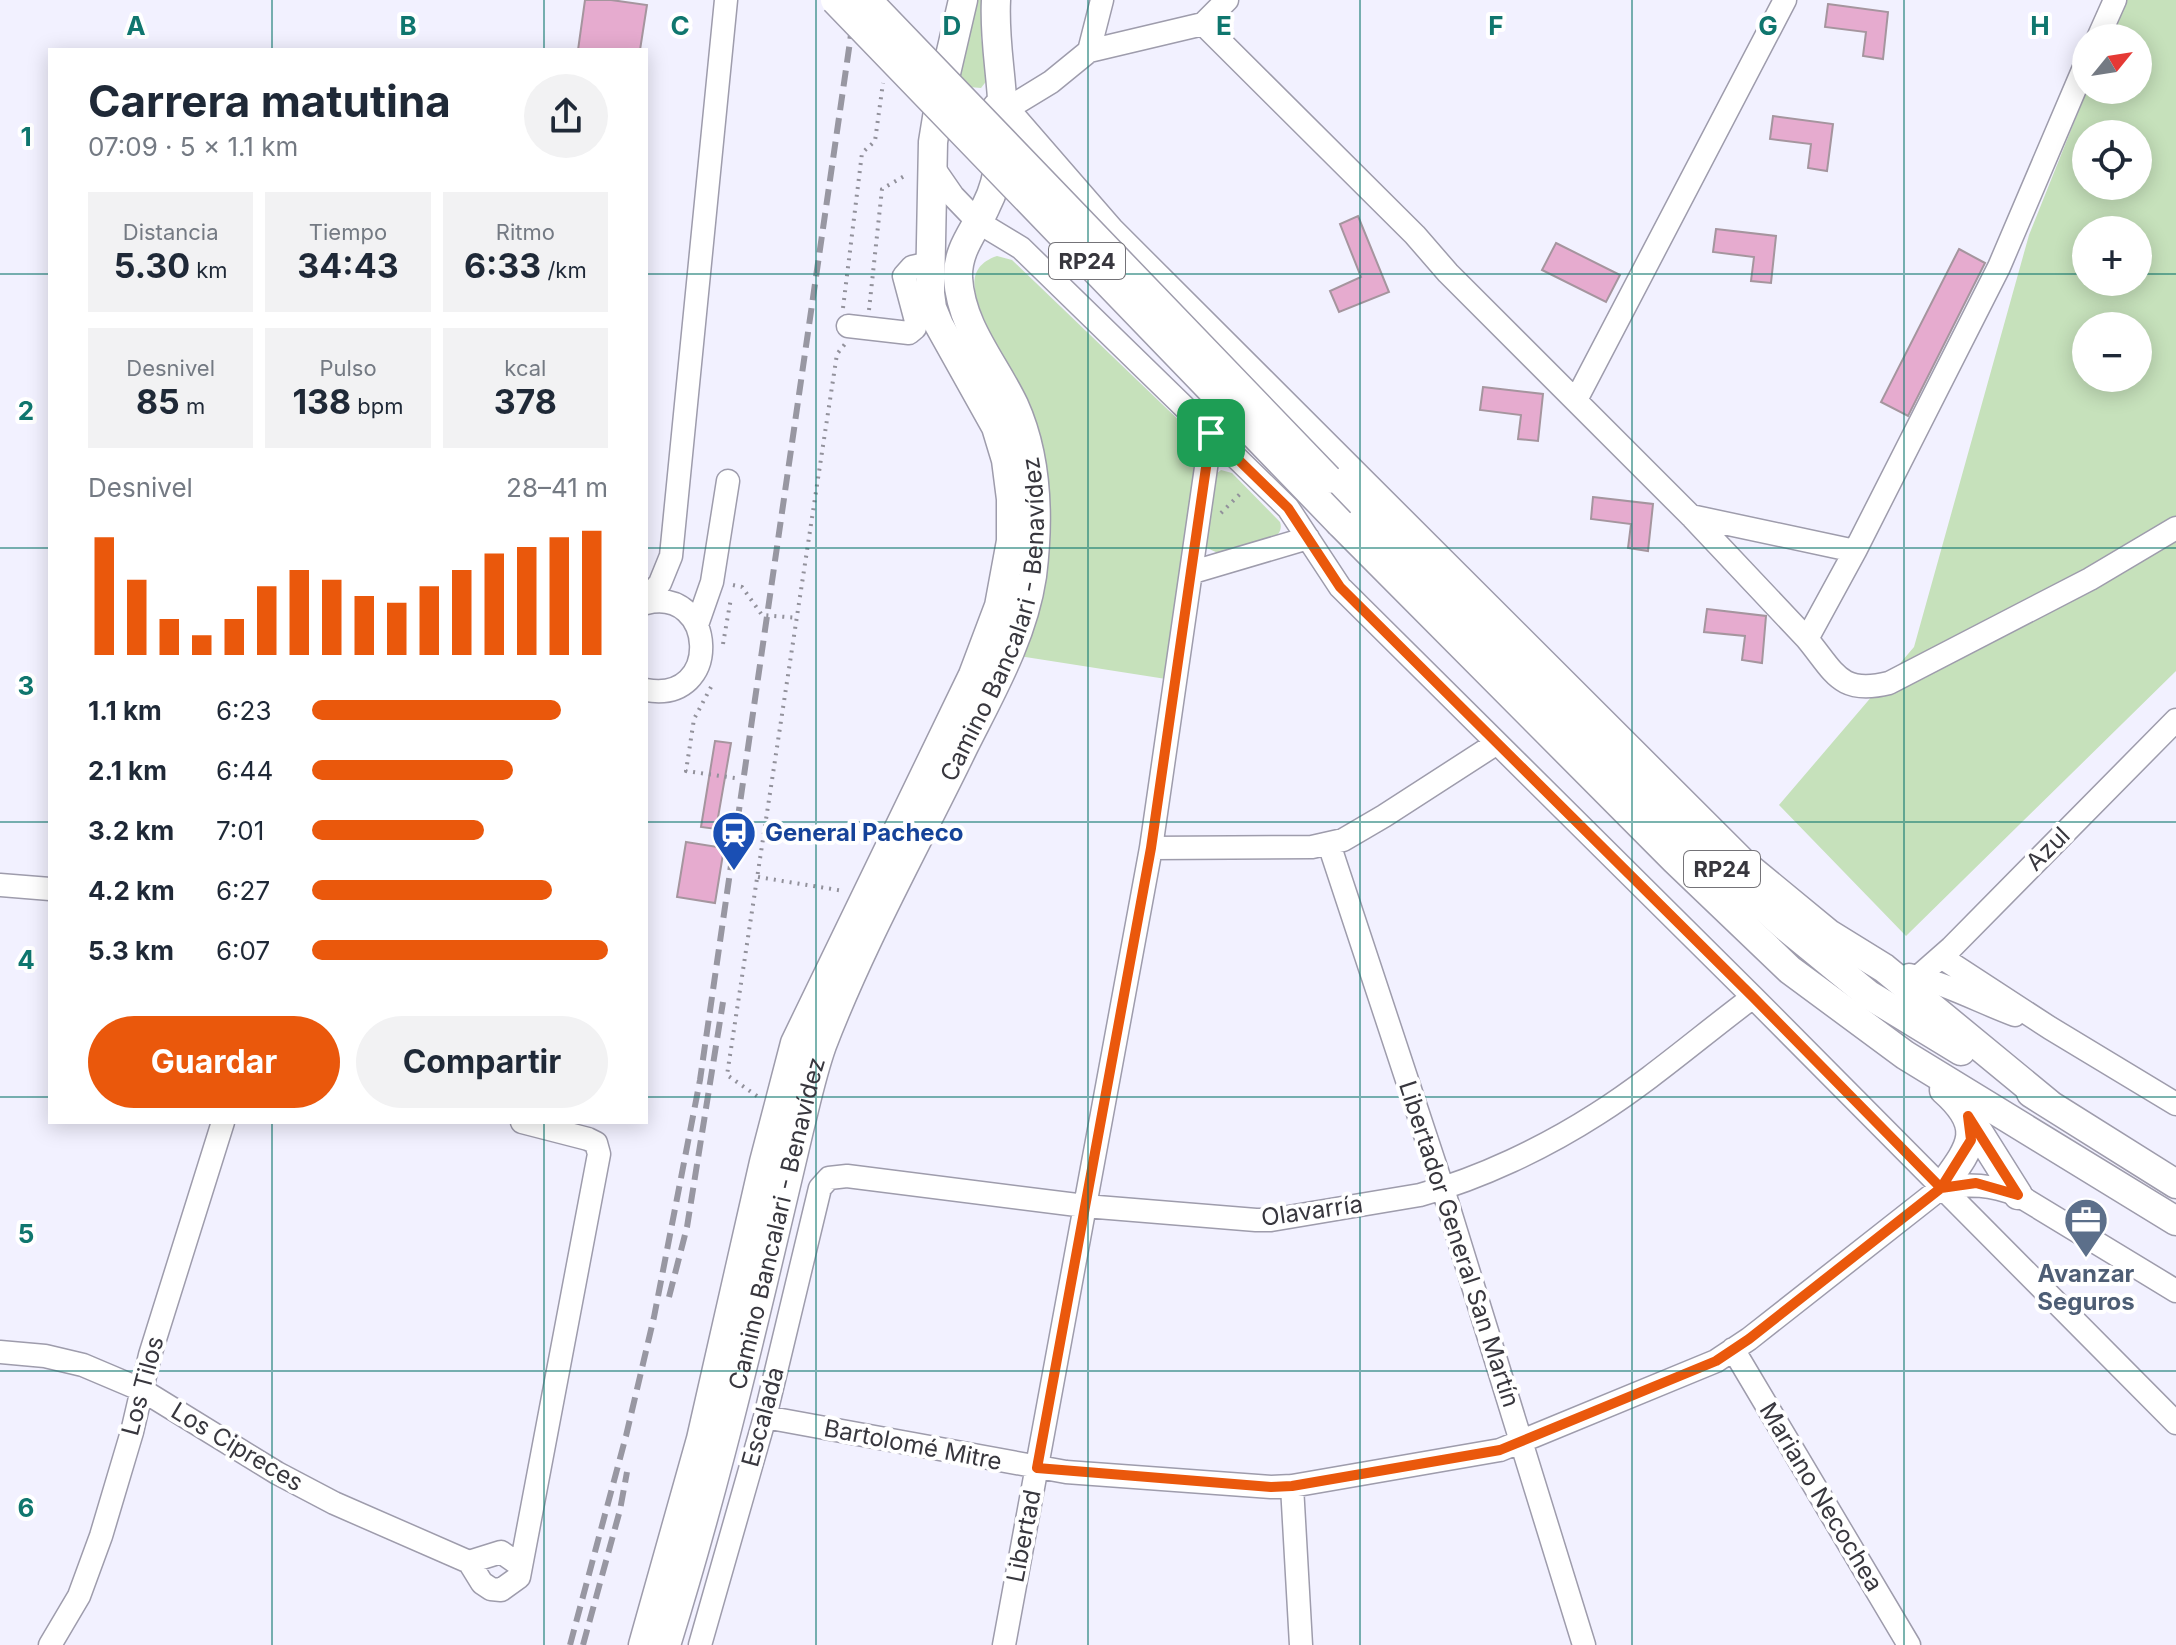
<!DOCTYPE html>
<html lang="es">
<meta charset="utf-8">
<style>
:root{--surface:#fff;--page:#f2f2f3;--text:#1f2937;--muted:#747a83;--accent:#ea580c}
body{margin:0;font-family:Inter,sans-serif;background:var(--page);color:var(--text);height:100vh;display:flex;flex-direction:column;font-size:30px;white-space:nowrap}
*{box-sizing:border-box;margin:0}
p{font-size:26px;color:var(--muted)}
.icon{flex:none;width:44px;height:44px;fill:none;stroke:currentColor;stroke-width:2;stroke-linecap:round;stroke-linejoin:round}
.map{position:relative;flex:1;overflow:hidden}
.panel{position:absolute;left:48px;top:48px;width:600px;height:1076px;display:flex;flex-direction:column;background:var(--surface);border-radius:0px;box-shadow:0 4px 20px #0003}
.panel>*{flex:none}
.needle{width:52px;rotate:60deg}
.tools{position:absolute;left:2072px;top:24px;display:grid;gap:16px}
.tools a{display:grid;place-items:center;width:80px;height:80px;border-radius:50%;background:var(--surface);box-shadow:0 4px 20px #0003;font-size:40px}
.pin{position:absolute;display:grid;place-items:center;width:68px;height:68px;color:#fff;margin:-34px;border-radius:16px;box-shadow:0 4px 12px #0006}
.round{display:grid;place-items:center;flex:none;width:84px;height:84px;border-radius:42px;background:var(--page)}
.headline{display:flex;align-items:center;justify-content:space-between;height:136px;padding:0 40px}
h1{font-size:44px;font-weight:700;line-height:60px}
.figures{display:grid;grid-template-columns:repeat(3,1fr);gap:12px;height:136px;padding:8px 40px}
.figures div{display:grid;align-content:center;border-radius:0px;background:var(--page);text-align:center}
.figures b{font-size:34px;font-weight:700}
.figures small{font-size:22px;font-weight:400}
.figures p{font-size:22px}
.chart{height:224px;padding:16px 40px}
.chart p{display:flex;justify-content:space-between}
.chart svg{width:100%;height:144px;margin-top:8px;stroke:var(--accent);stroke-width:6}
.primary-button{display:flex;gap:16px;margin-top:auto;padding:16px 40px}
.primary-button a{flex:1;height:92px;border-radius:48px;background:var(--accent);color:#fff;font-size:32px;font-weight:700;line-height:92px;text-align:center}
.primary-button a+a{background:var(--page);color:var(--text)}
ul{padding:0 40px;list-style:none;font-size:26px}
li{display:grid;grid-template-columns:128px 96px 1fr;align-items:center;height:60px}
li i{height:20px;border-radius:10px;background:var(--accent)}
.map>svg:first-child{display:block}
.green{fill:#c6e1bb;fill-rule:evenodd}
.building{fill:#e6abcf;stroke:#a5959e;stroke-width:2}
.lines{fill:none;stroke-linecap:round;stroke-linejoin:round}
.minor-casing{stroke:#9e9cac;stroke-width:25}
.major-casing{stroke:#9e9cac;stroke-width:31}
.path{stroke:#92919b;stroke-width:4;stroke-dasharray:2 6;stroke-linecap:butt}
.minor{stroke:#fff;stroke-width:22}
.major{stroke:#fff;stroke-width:28}
.rail{stroke:#9897a2;stroke-width:6;stroke-dasharray:16 8;stroke-linecap:butt}
.major-bridge-casing{stroke:#9e9cac;stroke-width:31;stroke-linecap:butt}
.major-bridge{stroke:#fff;stroke-width:28}
.route-casing{stroke:#fff;stroke-width:16}
.route{stroke:#ea580c;stroke-width:10}
.grid{fill:none;stroke:#0f766e;stroke-width:2;stroke-opacity:0.55}
.labels{text-anchor:middle;stroke-width:8;stroke-linejoin:round;paint-order:stroke}
.shield{fill:#fff;stroke:#747378;stroke-width:2}
.shield-label{font-size:22px;font-weight:bold;fill:#38373e}
.street-label{font-size:24px;fill:#38373e;stroke:#fff}
.transit-label{font-size:24px;font-weight:bold;fill:#164399;stroke:#fff;text-anchor:start}
.service-label{font-size:24px;font-weight:bold;fill:#4e5e75;stroke:#fff}
.grid-label{font-size:26px;text-anchor:middle;font-weight:bold;fill:#0f766e;stroke:#fff;stroke-width:8;stroke-linejoin:round;paint-order:stroke}
</style>
<div class="map">
<svg width="2176" height="1645" viewBox="0 0 2176 1645">
<rect width="100%" height="100%" fill="#f2f1ff"/>
<path class="green" d="M974,0h8l-1,37 7,42 -7,9 -23,-2 1,-25z
M2123,0h53v671l-270,265 -127,-131 135,-158 115,-412 58,-145h51v-52h-30zM2086,134h52v52h-52zM2086,230h52v52h-52zM2086,326h52v52h-52z
M997,256l15,4 176,169 11,21 -33,229 -147,-23 -29,-323c-11,-27 -32,-64 7,-77z
M1221,470l11,3 48,49c8,22 -43,28 -60,32l-13,-6 -2,-8 11,-66z"/>
<path class="building" d="M585,0h26l36,5 -7,45h-62z
M1828,4l60,8 -5,47 -20,-3 3,-24 -41,-5z
M1773,116l60,8 -6,47 -19,-3 3,-24 -41,-5z
M1358,216l31,76 -50,20 -9,-21 31,-14 -21,-53z
M1716,229l60,7 -5,47 -20,-2 3,-24 -41,-5z
M1556,243l64,32 -14,27 -64,-32z
M1959,249l26,14 -77,153 -27,-14z
M1483,387l60,7 -5,47 -20,-2 3,-24 -41,-5z
M1593,497l60,7 -5,47 -20,-3 3,-24 -40,-5z
M1707,609l59,7 -4,47 -20,-3 3,-24 -41,-4z
M715,741l16,2 -15,86 -15,-2z
M686,842l38,6 -9,55 -38,-6z"/>
<g class="lines">
<g class="minor-casing">
<path id="minor" d="M1203,24l212,211 33,38 243,243 116,123 48,-88 -164,-35
M2098,38l17,-38
M1089,51l114,-27 24,-24
M1005,110l46,-28 38,-31 13,-51
M933,167l20,29 25,26 43,26 267,260 52,79 413,410 423,426
M848,326l61,7 6,-5 1,-7 -12,-45 8,-9 18,-4
M1576,400l209,-400
M1855,551l144,-284 87,-204
M1193,572l115,-34
M646,600l14,-17 11,-27 55,-556
M646,603c70,-17 77,101 0,87
M697,625l15,-43 16,-101
M1807,639c28,34 33,56 82,44l201,-104 86,-51
M1329,844l114,345 141,456
M1151,848l161,-1 31,-7 41,-24 113,-73
M0,885l50,4
M1941,957l109,71 126,76
M1909,975c36,8 71,27 106,40
M1918,977l33,-29 225,-228
M1733,1349l176,296
M0,1352l45,4 38,9 59,25 135,83 57,30 135,59 13,21 9,6 10,1 18,-13 80,-423 -3,-11 -8,-4 -66,-17
M765,1417l301,55 205,15 21,-1 208,-36 216,-89 33,-22 192,-151c29,-5 50,-3 77,7l158,96
M1292,1486l9,159
M469,1562l32,-10 20,14
M50,1645l29,-49 22,-60 31,-104 18,-77 73,-233
M700,1645l65,-228 55,-229 9,-10 18,-2 238,30 171,14h15l149,-25c61,-17 124,-47 177,-81 55,-35 105,-79 156,-117
M1004,1645l147,-797 60,-415"/>
</g>
<g class="major-casing">
<g id="major">
<path d="M997,107l8,3 105,121 634,633 85,70 55,34 164,135"/>
<path d="M1328,479l365,364 93,84 83,68 92,56"/>
<path d="M1340,523l335,337 115,110 115,85 271,166"/>
<path d="M2031,1093l145,91"/>
<path d="M1969,1117l49,78"/>
<path d="M1941,1188c29,-40 47,-59 3,-98"/>
<path d="M643,1645l58,-206 63,-277 31,-119 178,-368 26,-69 12,-65v-42l-5,-39 -10,-33 -57,-102 -7,-17 -2,-15 3,-151 7,-43 23,-99"/>
<path id="s1" d="M666,1645c40,-128 72,-257 103,-388 10,-42 20,-85 30,-127 7,-28 13,-57 23,-85 39,-102 94,-200 142,-299 27,-54 59,-109 68,-170 7,-56 6,-118 -18,-171 -20,-42 -53,-78 -56,-127 -1,-29 17,-47 28,-72 8,-15 12,-32 14,-50 9,-57 -7,-101 -4,-156"/>
</g>
</g>
<path class="path" d="M843,308l19,-155 13,-12 8,-58
M869,310l13,-121 26,-15
M1221,513l22,-22
M733,585l9,2 20,28 36,3
M723,644l8,-46
M711,687l-17,32 -8,52 49,7
M758,877l86,14
M757,1096l-30,-21 110,-721 8,-10"/>
<use href="#minor" class="minor"/>
<use href="#major" class="major"/>
<path class="rail" d="M669,1297l18,-70 36,-225
M570,1645l56,-209 28,-119 46,-237 156,-1080
M583,1645l37,-135 7,-38"/>
<g class="major-bridge-casing">
<path id="major-bridge" d="M835,0l505,523
M867,0l461,479"/>
</g>
<use href="#major-bridge" class="major-bridge"/>
</g>
<g class="lines">
<g class="route-casing">
<path id="route" d="M1211,433l-60,415 -114,620 234,19 21,-1 208,-36 216,-89 33,-22 192,-151 35,-5 42,12 -50,-79 3,24 -30,48 -188,-191 -413,-410 -52,-79 -77,-75"/>
</g>
<use href="#route" class="route"/>
</g>
<path class="grid" d="M272,0v50M544,0v50M816,0v1645M1088,0v1645M1360,0v1645M1632,0v1645M1904,0v1645M0,274h50M646,274h1440M2138,274h38M0,548h50M646,548h1530M0,822h50M646,822h1530M0,1097h50M646,1097h1530M272,1122v523M544,1122v523M0,1371h2176"/>
<defs>
<g id="station-pin" transform="scale(2.3)"><path d="M0 17L-7.5 6A9.5 9.5 0 1 1 7.5 6Z" fill="#1a4fb4" stroke="#fff"/><path d="M-3-6H3Q5-6 5-4V2Q5 4 3 4L4.5 6H3L1.5 4h-3L-3 6H-4.5L-3 4Q-5 4-5 2V-4Q-5-6-3-6ZM-3.5-4v3h7v-3ZM-3.5 1v1.5H-2V1ZM2 1v1.5H3.5V1Z" fill="#fff"/></g>
<g id="office-pin" transform="scale(2.3)"><path d="M0 17L-7.5 6A9.5 9.5 0 1 1 7.5 6Z" fill="#5c6f8a" stroke="#fff"/><path d="M-6-3h4V-5.5h4V-3h4V5H-6ZM-1-4.5V-3h2v-1.5ZM-6 0V1H6V0Z" fill="#fff"/></g>
</defs>
<g fill-rule="evenodd">
<use href="#station-pin" x="734" y="833"/>
<use href="#office-pin" x="2086" y="1220"/>
</g>
<g class="labels">
<g class="shield">
<rect x="1049" y="243" width="76" height="36" rx="6"/>
<rect x="1684" y="851" width="76" height="36" rx="6"/>
</g>
<g class="shield-label">
<text x="1087" y="269">RP24</text>
<text x="1722" y="877">RP24</text>
</g>
<g class="street-label">
<text dy="8" stroke="none"><textPath href="#s1" startOffset="1084">Camino Bancalari - Benavídez</textPath></text>
<text transform="translate(2048 849) rotate(-45)" y="8">Azul</text>
<text transform="translate(1312 1211) rotate(-8)" y="8">Olavarría</text>
<text dy="8" stroke="none"><textPath href="#s1" startOffset="436">Camino Bancalari - Benavídez</textPath></text>
<text transform="translate(1459 1244) rotate(72)" y="8">Libertador General San Martín</text>
<text transform="translate(143 1386) rotate(-75)" y="8">Los Tilos</text>
<text transform="translate(763 1417) rotate(-75)" y="8">Escalada</text>
<text transform="translate(913 1445) rotate(11)" y="8">Bartolomé Mitre</text>
<text transform="translate(237 1447) rotate(31)" y="8">Los Cipreces</text>
<text transform="translate(1821 1497) rotate(59)" y="8">Mariano Necochea</text>
<text transform="translate(1024 1536) rotate(-79)" y="8">Libertad</text>
</g>
<g class="transit-label">
<text x="765" y="841">General Pacheco</text>
</g>
<g class="service-label">
<text x="2086" y="1282">Avanzar<tspan x="2086" dy="28">Seguros</tspan></text>
</g>
</g>
<g class="grid-label">
<text x="136" y="35">A</text>
<text x="408" y="35">B</text>
<text x="680" y="35">C</text>
<text x="952" y="35">D</text>
<text x="1224" y="35">E</text>
<text x="1496" y="35">F</text>
<text x="1768" y="35">G</text>
<text x="2040" y="35">H</text>
<text x="26" y="146">1</text>
<text x="26" y="420">2</text>
<text x="26" y="695">3</text>
<text x="26" y="969">4</text>
<text x="26" y="1243">5</text>
<text x="26" y="1517">6</text>
</g>
</svg>
<div class="tools">
<a><svg class="needle" viewBox="-14 -14 28 28"><path d="M0-13l5 13h-10z" fill="#e53935"/><path d="M0 13l5-13h-10z" fill="#747a83"/></svg></a>
<a><svg class="icon" aria-label="locate" viewBox="0 0 24 24"><circle cx="12" cy="12" r="6"/><path d="M12 2v4M12 18v4M2 12h4M18 12h4"/></svg></a>
<a>+</a>
<a>−</a>
</div>
<div class="pin" style="left:1211px;top:433px;background:#1e9e55"><svg class="icon" aria-label="arrive" viewBox="0 0 24 24"><path d="M6 21V4h12l-3 4 3 4H6"/></svg></div>
<section class="panel">
<div class="headline"><div><h1>Carrera matutina</h1><p>07:09 · 5 × 1.1 km</p></div><a class="round"><svg class="icon" aria-label="share" viewBox="0 0 24 24"><path d="M12 15V3M7 8l5-5 5 5M5 13v7h14v-7"/></svg></a></div>
<div class="figures">
<div><p>Distancia</p><b>5.30<small> km</small></b></div>
<div><p>Tiempo</p><b>34:43</b></div>
<div><p>Ritmo</p><b>6:33<small> /km</small></b></div>
</div>
<div class="figures">
<div><p>Desnivel</p><b>85<small> m</small></b></div>
<div><p>Pulso</p><b>138<small> bpm</small></b></div>
<div><p>kcal</p><b>378</b></div>
</div>
<div class="chart"><p><span>Desnivel</span>28–41 m</p>
<svg viewBox="0 0 160 44" preserveAspectRatio="none"><path d="M5 44V8M15 44V21M25 44V33M35 44V38M45 44V33M55 44V23M65 44V18M75 44V21M85 44V26M95 44V28M105 44V23M115 44V18M125 44V13M135 44V11M145 44V8M155 44V6"/></svg>
</div>
<ul>
<li><b>1.1 km</b>6:23<i style="width:84%"></i></li>
<li><b>2.1 km</b>6:44<i style="width:68%"></i></li>
<li><b>3.2 km</b>7:01<i style="width:58%"></i></li>
<li><b>4.2 km</b>6:27<i style="width:81%"></i></li>
<li><b>5.3 km</b>6:07<i style="width:100%"></i></li>
</ul>
<div class="primary-button"><a>Guardar</a><a>Compartir</a></div>
</section>
</div>
